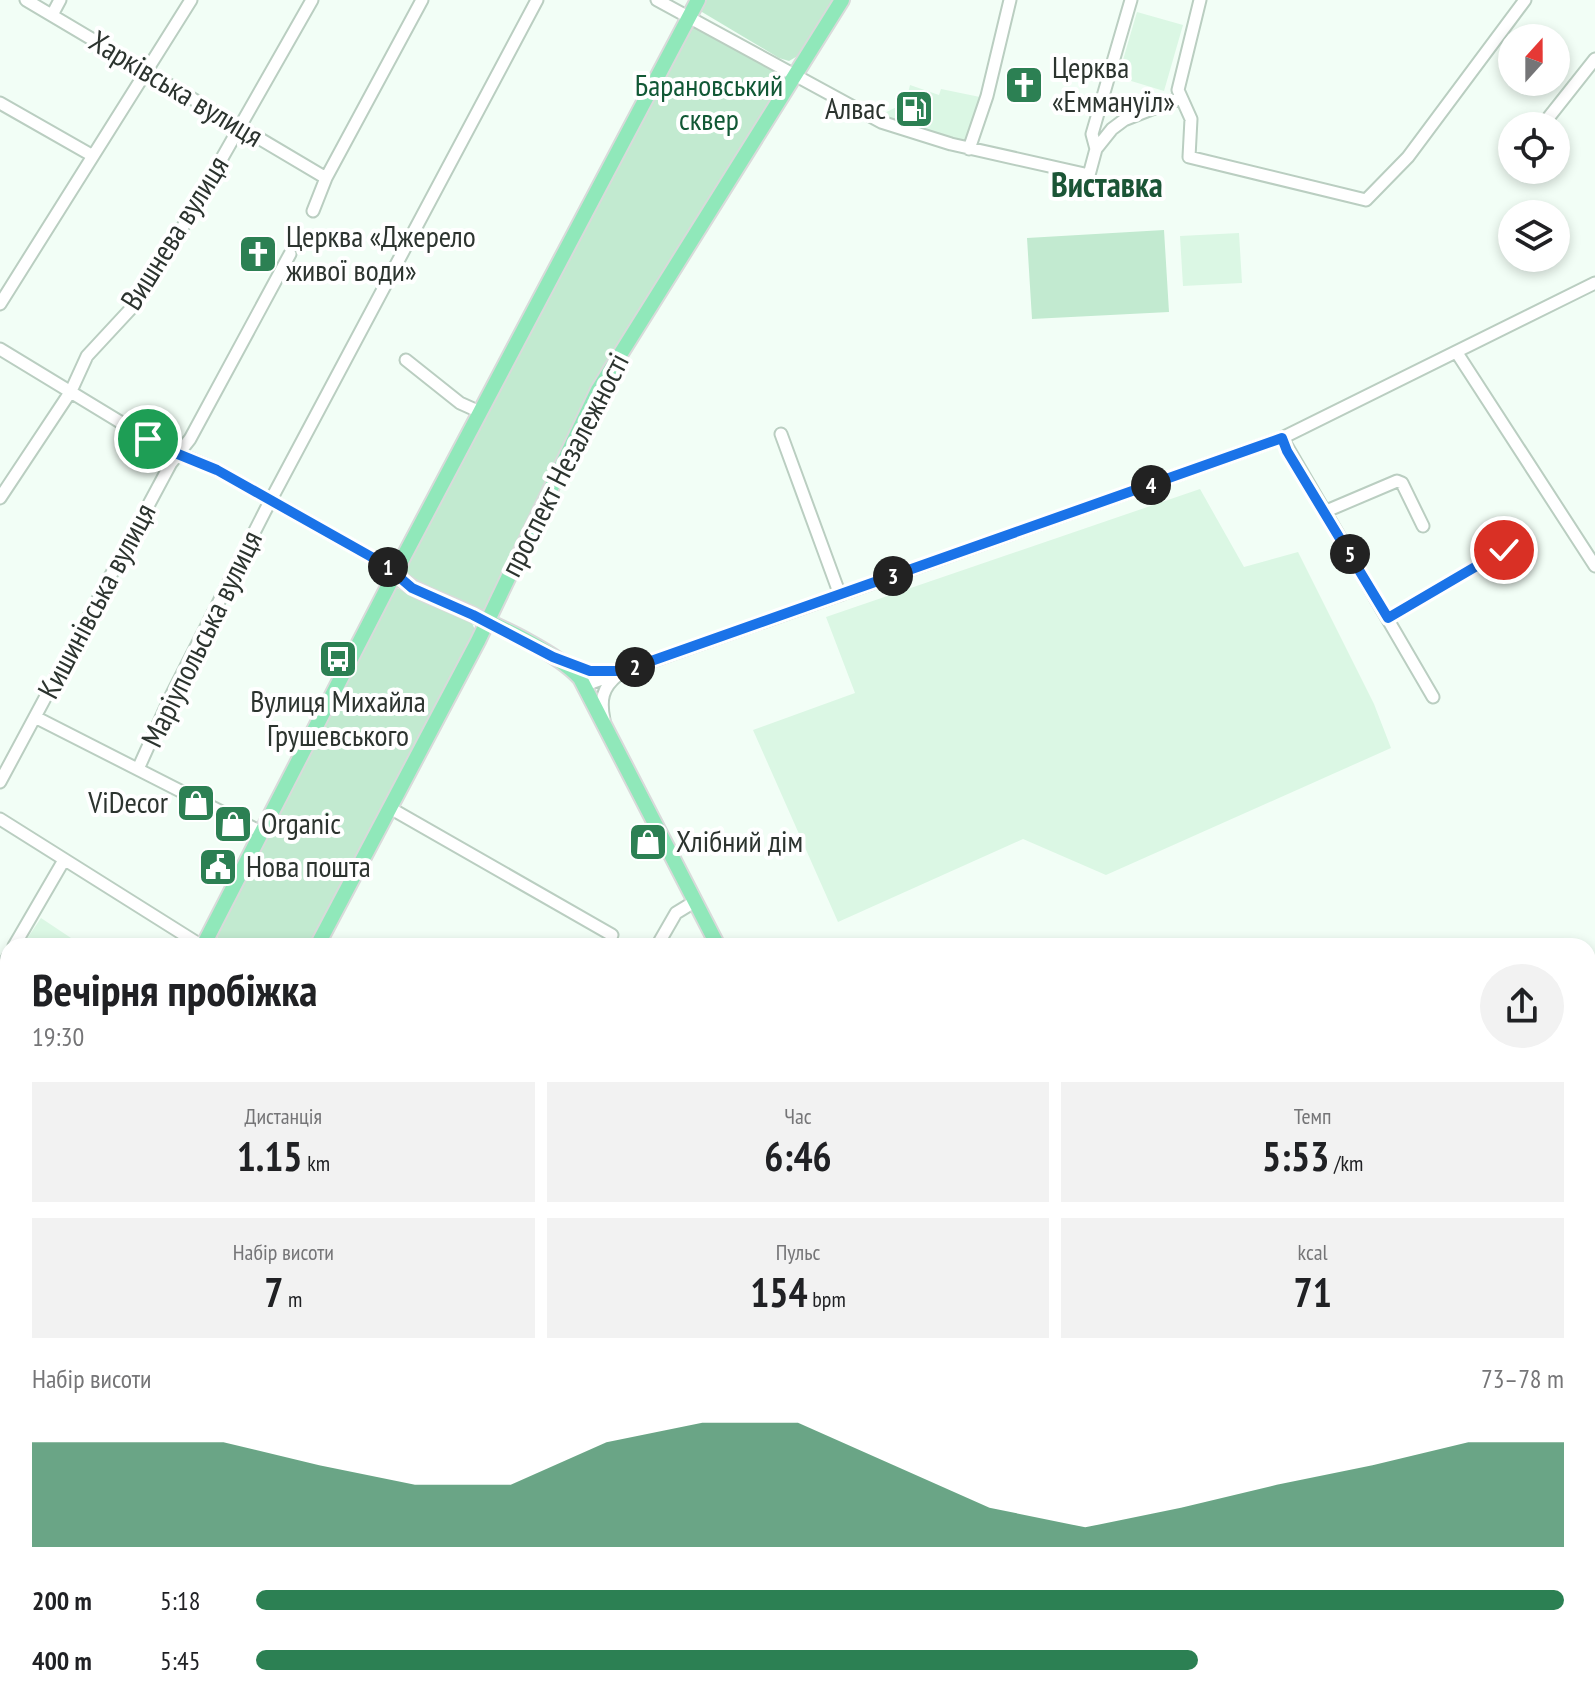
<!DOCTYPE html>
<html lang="uk">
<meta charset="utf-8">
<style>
:root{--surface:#fff;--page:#f2f2f2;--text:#202124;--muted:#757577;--accent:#2c8053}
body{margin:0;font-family:"PT Sans Narrow",sans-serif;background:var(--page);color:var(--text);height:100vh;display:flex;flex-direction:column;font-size:30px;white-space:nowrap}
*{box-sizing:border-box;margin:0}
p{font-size:26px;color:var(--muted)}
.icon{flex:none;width:44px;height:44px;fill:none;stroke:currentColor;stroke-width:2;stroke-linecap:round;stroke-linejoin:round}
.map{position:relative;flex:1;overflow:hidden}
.side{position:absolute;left:0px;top:938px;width:1596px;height:768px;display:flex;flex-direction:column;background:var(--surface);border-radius:24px 24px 0 0;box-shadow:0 4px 12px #0003}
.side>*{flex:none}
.needle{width:52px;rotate:21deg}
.tools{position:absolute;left:1498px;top:24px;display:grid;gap:16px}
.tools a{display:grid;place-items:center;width:72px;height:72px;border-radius:50%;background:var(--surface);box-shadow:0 4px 12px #0003;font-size:40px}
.pin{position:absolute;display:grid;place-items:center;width:68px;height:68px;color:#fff;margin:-34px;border:4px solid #fff;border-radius:50%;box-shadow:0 2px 8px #0007}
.km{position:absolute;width:40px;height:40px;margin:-20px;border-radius:50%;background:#222;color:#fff;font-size:22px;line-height:40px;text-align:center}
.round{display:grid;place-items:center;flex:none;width:84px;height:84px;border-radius:42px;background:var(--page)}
.headline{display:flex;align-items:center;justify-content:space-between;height:136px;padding:0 32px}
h1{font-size:44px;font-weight:700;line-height:60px}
.figures{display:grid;grid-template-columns:repeat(3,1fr);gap:12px;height:136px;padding:8px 32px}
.figures div{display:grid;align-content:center;border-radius:0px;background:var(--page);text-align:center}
.figures b{font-size:40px;font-weight:700}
.figures small{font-size:22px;font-weight:400}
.figures p{font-size:22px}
.chart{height:224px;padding:16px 32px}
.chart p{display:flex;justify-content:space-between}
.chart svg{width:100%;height:144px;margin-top:8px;fill:var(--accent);opacity:.7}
ul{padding:0 32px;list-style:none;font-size:26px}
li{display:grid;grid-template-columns:128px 96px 1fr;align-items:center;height:60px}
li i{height:20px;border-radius:10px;background:var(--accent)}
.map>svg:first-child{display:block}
.built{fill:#dbf7e4}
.green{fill:#c2ead0}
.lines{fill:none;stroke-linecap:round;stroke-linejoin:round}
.minor-casing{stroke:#bacec1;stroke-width:15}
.major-casing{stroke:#d9dada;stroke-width:18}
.minor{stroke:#fff;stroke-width:11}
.major{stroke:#90e8ba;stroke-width:14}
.route-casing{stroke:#fff;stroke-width:16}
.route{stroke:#1a73e8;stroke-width:10}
.labels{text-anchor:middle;stroke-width:8;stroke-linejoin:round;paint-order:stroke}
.poi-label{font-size:30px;fill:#2c342f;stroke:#fff;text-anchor:start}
.park-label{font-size:30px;fill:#115835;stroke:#fff}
.street-label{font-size:30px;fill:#2c342f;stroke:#fff}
.quarter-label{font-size:34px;font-weight:bold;fill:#1b5536;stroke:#fff}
</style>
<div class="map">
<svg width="1595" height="1706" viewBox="0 0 1595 1706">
<rect width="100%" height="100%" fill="#f2fef6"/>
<path class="built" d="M1137,12l46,13 -19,66 -46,-14z
M910,85l29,10 2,-6 39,8 -12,47 -90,-28 25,-12 -3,-6 8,-5z
M1239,233l3,50 -59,3 -3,-50z
M1200,489l44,78 54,-15 76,152 17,44 -285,127 -83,-36 -185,83 -85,-192 102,-37 -29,-76z
M41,918l42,28h-61z
M1595,957v139l-7,3v-139z
M8,1006v194l-8,-4v-174z"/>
<path class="green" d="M703,0h133l-35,54 -12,7 -10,-3 -77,-46z
M693,25l81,43 8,11 -3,10 -187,298 -105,220 -6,4 -73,-32 -4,-9z
M1164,230l5,82 -137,7 -5,-81z
M397,588l75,35 3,7 -165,316h-92l-1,-13 175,-342z"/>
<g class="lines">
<g class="minor-casing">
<path id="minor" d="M26,0l300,178
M657,0l224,122 70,22 138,31 7,-26 -4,-15 39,-134
M1200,0l-22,90 13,29 -2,38 177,43 42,-43 117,-157
M52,15l8,-15
M0,103l93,53
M1549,117l46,-58
M969,149l18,-53 23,-96
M1096,149l16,-20 12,-9 56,-22
M313,211l13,-33 96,-178
M0,304l191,-304
M0,349l158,96 59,25 167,94 11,9
M1457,353l138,213
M406,360l54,43 20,9
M781,434l59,161
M1282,438l151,259
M0,498l71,-107 16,-35 51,-55 14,-20 160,-281
M1324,512l73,-31 5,2 21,43
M1388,618l116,-68
M565,662l25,9 20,1
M585,685l697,-247 313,-155
M35,717l226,115
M604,720c-4,-20 -2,-32 14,-45
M138,769l32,-71 95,-187 272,-511
M0,782l171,-319 19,-24 100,-185
M390,808l222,127
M0,819l202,127
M14,946l50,-86
M657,946l19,-33 18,-11
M0,971l8,-14
M1590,1122l5,11
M1588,1233l7,-4
M1588,1336l7,12
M0,1505l8,4
M1588,1535l7,-4
M1588,1563l7,13
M139,1698l17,8
M367,1698l15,8
M572,1698l14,8
M1255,1698l4,8
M1375,1698l5,8
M1462,1698l4,8
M1539,1698l5,8
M208,1706l5,-8
M415,1706l5,-8
M727,1706l4,-8
M840,1706l5,-8
M950,1706l5,-8
M1056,1706l4,-8
M1303,1706l14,-8"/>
</g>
<g class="major-casing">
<path id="major" d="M395,573c15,17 38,24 59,33 37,17 99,43 126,72l138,268
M203,946l192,-373 303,-573
M317,946l161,-305 120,-251 244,-390
M0,1223l8,4
M0,1250l8,8
M0,1340l8,-18
M0,1547l8,-15
M1120,1698l4,8"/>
</g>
<use href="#minor" class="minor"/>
<use href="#major" class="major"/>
</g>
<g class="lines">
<g class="route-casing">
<path id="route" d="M148,439l20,11 49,20 167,94 28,24 61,27 80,42 37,14h33l659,-233 5,13 101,167 116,-68"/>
</g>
<use href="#route" class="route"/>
</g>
<defs>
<g id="church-square" transform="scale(2)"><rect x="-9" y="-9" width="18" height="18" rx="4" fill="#2c8053" stroke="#fff"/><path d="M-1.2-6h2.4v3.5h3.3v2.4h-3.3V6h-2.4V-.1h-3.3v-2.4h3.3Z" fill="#fff"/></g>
<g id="fuel-square" transform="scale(2)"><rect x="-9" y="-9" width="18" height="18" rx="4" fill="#2c8053" stroke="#fff"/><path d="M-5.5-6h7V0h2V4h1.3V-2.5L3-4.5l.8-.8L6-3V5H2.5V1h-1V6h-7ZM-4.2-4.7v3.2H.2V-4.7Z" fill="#fff"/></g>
<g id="bus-square" transform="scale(2)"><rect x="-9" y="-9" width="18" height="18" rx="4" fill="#2c8053" stroke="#fff"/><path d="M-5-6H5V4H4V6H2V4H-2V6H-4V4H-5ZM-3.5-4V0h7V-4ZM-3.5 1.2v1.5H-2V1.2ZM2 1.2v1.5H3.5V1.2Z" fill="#fff"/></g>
<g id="shop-square" transform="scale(2)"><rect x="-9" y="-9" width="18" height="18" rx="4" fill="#2c8053" stroke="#fff"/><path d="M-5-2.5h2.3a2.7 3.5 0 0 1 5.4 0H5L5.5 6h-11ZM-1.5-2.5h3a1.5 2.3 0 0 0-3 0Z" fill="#fff"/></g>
<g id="civic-square" transform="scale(2)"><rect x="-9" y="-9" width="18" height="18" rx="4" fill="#2c8053" stroke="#fff"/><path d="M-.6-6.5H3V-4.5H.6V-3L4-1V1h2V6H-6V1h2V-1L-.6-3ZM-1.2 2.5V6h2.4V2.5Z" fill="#fff"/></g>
</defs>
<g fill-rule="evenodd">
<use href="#church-square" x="1024" y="85"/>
<use href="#fuel-square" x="914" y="109"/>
<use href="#church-square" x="258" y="254"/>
<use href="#bus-square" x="338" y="659"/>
<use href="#shop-square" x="196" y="803"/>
<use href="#shop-square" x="233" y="824"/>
<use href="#shop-square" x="648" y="842"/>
<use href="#civic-square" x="218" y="867"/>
</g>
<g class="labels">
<g class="poi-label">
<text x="1052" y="78">Церква<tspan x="1052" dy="34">«Еммануїл»</tspan></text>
<text x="886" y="119" text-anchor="end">Алвас</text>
<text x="286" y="247">Церква «Джерело<tspan x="286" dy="34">живої води»</tspan></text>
<text x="338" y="712" text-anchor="middle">Вулиця Михайла<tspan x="338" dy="34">Грушевського</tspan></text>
<text x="168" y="813" text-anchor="end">ViDecor</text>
<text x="261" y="834">Organic</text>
<text x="676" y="852">Хлібний дім</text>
<text x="246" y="877">Нова пошта</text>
</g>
<g class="park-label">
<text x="709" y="96">Барановський<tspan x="709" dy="34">сквер</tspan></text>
</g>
<g class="street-label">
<text transform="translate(176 89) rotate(31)" y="10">Харківська вулиця</text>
<text transform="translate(175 233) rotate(-58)" y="10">Вишнева вулиця</text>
<text transform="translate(565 465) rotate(-63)" y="10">проспект Незалежності</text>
<text transform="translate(97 601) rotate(-62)" y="10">Кишинівська вулиця</text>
<text transform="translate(202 639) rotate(-64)" y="10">Маріупольська вулиця</text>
</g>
<g class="quarter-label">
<text x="1107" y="197">Виставка</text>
</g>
</g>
</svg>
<div class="tools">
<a><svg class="needle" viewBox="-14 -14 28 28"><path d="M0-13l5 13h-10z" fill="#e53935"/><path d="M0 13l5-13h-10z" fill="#757577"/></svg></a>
<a><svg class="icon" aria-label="locate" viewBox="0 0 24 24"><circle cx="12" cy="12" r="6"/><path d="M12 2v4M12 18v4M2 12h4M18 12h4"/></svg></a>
<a><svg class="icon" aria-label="layers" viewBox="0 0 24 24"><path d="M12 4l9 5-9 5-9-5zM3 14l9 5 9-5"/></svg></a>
</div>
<div class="pin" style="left:148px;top:439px;background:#1e9e55"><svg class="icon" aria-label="arrive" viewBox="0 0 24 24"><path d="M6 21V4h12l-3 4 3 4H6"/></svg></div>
<div class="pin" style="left:1504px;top:550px;background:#d93025"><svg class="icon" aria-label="check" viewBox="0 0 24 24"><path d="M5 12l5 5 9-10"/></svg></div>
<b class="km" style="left:388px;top:567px">1</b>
<b class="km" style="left:635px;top:667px">2</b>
<b class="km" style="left:893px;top:576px">3</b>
<b class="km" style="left:1151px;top:485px">4</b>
<b class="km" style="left:1350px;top:554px">5</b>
<section class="side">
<div class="headline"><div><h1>Вечірня пробіжка</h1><p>19:30</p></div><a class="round"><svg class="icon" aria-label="share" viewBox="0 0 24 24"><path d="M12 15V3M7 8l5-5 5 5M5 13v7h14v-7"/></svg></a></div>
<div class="figures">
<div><p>Дистанція</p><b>1.15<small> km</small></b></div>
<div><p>Час</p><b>6:46</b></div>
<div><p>Темп</p><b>5:53<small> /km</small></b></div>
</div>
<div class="figures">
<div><p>Набір висоти</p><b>7<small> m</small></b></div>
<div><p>Пульс</p><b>154<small> bpm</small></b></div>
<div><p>kcal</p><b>71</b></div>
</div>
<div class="chart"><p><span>Набір висоти</span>73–78 m</p>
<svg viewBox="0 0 160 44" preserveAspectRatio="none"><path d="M0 44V12L10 12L20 12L30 19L40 25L50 25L60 12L70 6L80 6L90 19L100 32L110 38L120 32L130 25L140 19L150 12L160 12V44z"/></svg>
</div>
<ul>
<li><b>200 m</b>5:18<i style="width:100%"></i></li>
<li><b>400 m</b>5:45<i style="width:72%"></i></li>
</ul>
</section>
</div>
